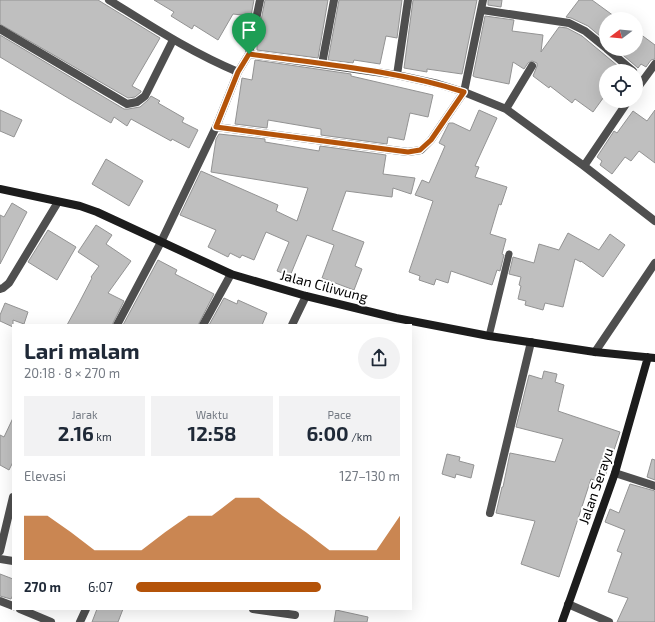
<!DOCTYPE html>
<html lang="id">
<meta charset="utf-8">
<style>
:root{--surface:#fff;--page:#f2f2f3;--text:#1f2937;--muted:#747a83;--accent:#b45309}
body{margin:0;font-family:"Exo 2",sans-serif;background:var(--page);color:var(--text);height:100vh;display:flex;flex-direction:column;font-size:15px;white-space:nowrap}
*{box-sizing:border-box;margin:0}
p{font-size:13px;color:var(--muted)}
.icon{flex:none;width:22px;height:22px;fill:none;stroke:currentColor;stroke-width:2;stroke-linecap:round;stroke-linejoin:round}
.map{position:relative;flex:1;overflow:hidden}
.sheet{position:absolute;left:12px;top:324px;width:400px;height:286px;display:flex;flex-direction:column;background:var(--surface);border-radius:0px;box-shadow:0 4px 16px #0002}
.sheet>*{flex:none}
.needle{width:26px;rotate:254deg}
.fabs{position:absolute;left:599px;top:12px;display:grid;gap:8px}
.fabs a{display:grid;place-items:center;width:44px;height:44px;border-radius:50%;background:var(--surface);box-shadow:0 4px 16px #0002;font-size:20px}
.pin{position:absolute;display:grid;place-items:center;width:34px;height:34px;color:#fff;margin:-41px -17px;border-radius:50% 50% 50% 0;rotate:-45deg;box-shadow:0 0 4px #0007}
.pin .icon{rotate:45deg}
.round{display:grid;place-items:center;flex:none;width:42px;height:42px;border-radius:21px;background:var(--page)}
.head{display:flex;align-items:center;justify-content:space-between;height:68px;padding:0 12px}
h1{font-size:22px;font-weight:700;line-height:30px}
.figures{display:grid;grid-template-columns:repeat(3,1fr);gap:6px;height:68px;padding:4px 12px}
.figures div{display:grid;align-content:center;border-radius:0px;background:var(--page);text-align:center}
.figures b{font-size:20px;font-weight:700}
.figures small{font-size:11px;font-weight:400}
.figures p{font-size:11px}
.chart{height:112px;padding:8px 12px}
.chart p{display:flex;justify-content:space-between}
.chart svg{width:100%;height:72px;margin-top:4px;fill:var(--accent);opacity:.7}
ul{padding:0 12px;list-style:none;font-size:13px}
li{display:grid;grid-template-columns:64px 48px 1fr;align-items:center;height:30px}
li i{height:10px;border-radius:5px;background:var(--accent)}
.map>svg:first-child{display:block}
.building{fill:#bfbfbf;stroke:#939393}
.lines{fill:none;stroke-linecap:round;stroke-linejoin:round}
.lane{stroke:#4f4f4f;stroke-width:7}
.street{stroke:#4f4f4f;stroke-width:8}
.secondary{stroke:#1c1c1c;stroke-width:8}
.route-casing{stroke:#fff;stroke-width:8}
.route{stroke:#b45309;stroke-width:5}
.labels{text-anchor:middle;stroke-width:4;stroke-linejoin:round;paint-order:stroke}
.street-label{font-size:14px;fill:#000;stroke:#fff}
</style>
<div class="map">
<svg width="655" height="622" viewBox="0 0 655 622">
<rect width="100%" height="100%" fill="#fff"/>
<path class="building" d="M0,0h98l62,38 -28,48 9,5v1l-6,5 -7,1 -128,-74z
M154,0h100l-3,16 -18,-2 -15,26 -24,-15 -2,4 -21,-13 3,-4z
M265,0h63l-10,58 -61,-8v-9z
M339,0h63l-5,38 -11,-2 -6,28 -26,-4 -1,3 -25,-3z
M413,0h64l-15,74 -35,-5v3l-23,-4z
M488,0h14l-1,7 -13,-2z
M579,0h13l26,19h-12v22l-18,-15 -17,-8 -5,-1z
M485,16l29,4 -2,11 31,4 -2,17 18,-25 8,1 15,8 42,35h-18v23l-13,18 -18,-13 -3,4 -22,-17 -1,2 -16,-12 4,-10v-3l-5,-2 -4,2 -4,6 -11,-7 -4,22 -34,-7 -2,-1z
M636,31l19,14v14l-4,1 -5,7 -5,-3 -3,4 -22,-19h20z
M0,35l124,74h4l12,-2 8,-7 3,-4 9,5 -2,2 26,15 -2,4 16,8 -9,18 -17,-9 -1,2 -40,-22 -4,7 -13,-9 -3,6 -43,-25 -68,-41z
M255,60l96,14v2l82,19 -5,22 -18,-4 -6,27 -16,-3 -1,7 -66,-9v-6l-53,-9 -1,8 -32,-4 7,-46 10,2z
M0,110l22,10 -8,17 -14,-6z
M479,110l18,8 -22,48 4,1 -4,10 32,10 -6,18 -2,-1 -9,30 16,5 -4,15 2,1 -4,16 -3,-1 -5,15 -41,-14 -3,12 -12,-4 -2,6 -15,-5 1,-4 -11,-4 24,-71 -18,-6 7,-15 7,3 16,-37 -6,-3 10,-20h4l17,8z
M655,110v53l-16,-12 -8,10 -6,-4 -13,17 -12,-9 2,-4 -5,-4 17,-26 3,2 16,-22 14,10z
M219,134l46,5v3l54,9 1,-5 66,9 -3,19 32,4 -4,16 -18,-6 -1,9 -46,-6 -14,39 32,12 -9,24 7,3 -8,21 -32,-12 12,-33 -27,-10 -17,41 -13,-5 12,-29 -23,-10 -12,28 -12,-5 -2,3 -10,-5 -2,4 -20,-10 8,-17 -36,-15 21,-44 77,34 -2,6 21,10 11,-33 -97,-16 5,-33z
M106,159l37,22 -14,25 -37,-22z
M12,203l15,9 -27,52v-49l4,2z
M96,225l16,10 -6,9 25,17 -23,32 16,8 -12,24h-45l12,-22 13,-25 -1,-1 8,-11 -21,-14z
M48,230l28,17 -19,33 -29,-18z
M568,233l31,17 11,-16 15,11 -22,32 -22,-16v1l-6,-3 -12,48 -18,-4 -2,7 -18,-5 1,-4 -8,-2 3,-13 -2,-1 2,-8 -12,-3 4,-17 21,6 5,-19 20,6z
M158,260l19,10 -2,4 39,20 -16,31h-75z
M224,298l13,6 1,-4 29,13 -5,12h-53z
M5,303l23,9 -4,12 -11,-4v7l-13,-6v-6z
M544,371l13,3 -2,8 9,3 -6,26 62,21 -17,51 -12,-4 -32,98 -38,-13 14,-43 -39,-8 6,-26h1l7,-34 45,9 8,-23 -47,-12 13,-52 13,4z
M13,418v44l-4,8 -9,-5v-30l4,2z
M447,454l13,3 -1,4 15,4 -3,13 -15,-4 -1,4 -13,-4z
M652,459l3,1v20l-8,-3z
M630,484l25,7v131h-38l11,-24 -20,-6 14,-39 -5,-2 8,-21 -20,-8 5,-13 9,4z
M0,574l13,5v16l-2,4 -11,-3z
M97,609h26l-5,13h-26z
M336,610l32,7 -1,5h-33z"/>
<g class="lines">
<path class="lane" d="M489,336l20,-82"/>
<path class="street" d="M109,0c42,26 83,53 129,72
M482,10l87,13 16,8 21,17
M0,29l127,75 10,-2 8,-6 28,-56
M607,49l26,22
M249,54l148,21 41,9 26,8 42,17 78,57 71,55
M322,64l12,-64
M397,75l11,-75
M636,90l19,-26
M506,109l26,-43
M216,127l192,25 13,-2 10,-10 33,-48 19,-92
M584,166l44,-65
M0,289l3,-1 6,-5 49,-81
M117,325l44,-83 55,-115 22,-55 11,-18 11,-54
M203,325l28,-51
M292,325l14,-29
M595,352l60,-89
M615,473l40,13
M490,513l41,-171
M0,551l13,-54
M0,559l13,2
M0,601l13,5
M568,604l41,18
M20,609l31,13
M253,609l42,6
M80,622l6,-13"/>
<path class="secondary" d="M0,189l80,17 17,6 134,62 75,22 90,22 93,18 106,16 60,6
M562,622l53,-149 33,-116"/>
</g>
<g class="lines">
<g class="route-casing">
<path id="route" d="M249,54c72,10 146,16 215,38l-33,48 -11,10 -12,2 -192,-25 22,-55z"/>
</g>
<use href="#route" class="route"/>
</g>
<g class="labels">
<g class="street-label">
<text transform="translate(324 286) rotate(15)" y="5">Jalan Ciliwung</text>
<text transform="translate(596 486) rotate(-71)" y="5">Jalan Serayu</text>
</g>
</g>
</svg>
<div class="fabs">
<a><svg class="needle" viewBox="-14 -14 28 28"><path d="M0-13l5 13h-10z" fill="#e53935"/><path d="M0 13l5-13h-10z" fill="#747a83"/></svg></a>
<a><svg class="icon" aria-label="locate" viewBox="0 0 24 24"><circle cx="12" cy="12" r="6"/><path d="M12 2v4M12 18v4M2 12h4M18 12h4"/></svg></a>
</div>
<div class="pin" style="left:249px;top:54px;background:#1e9e55"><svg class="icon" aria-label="arrive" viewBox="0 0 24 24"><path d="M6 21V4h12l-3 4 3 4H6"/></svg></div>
<section class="sheet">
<div class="head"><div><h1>Lari malam</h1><p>20:18 · 8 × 270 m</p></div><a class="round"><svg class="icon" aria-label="share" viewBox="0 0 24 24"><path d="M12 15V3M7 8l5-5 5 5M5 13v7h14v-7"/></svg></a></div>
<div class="figures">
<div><p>Jarak</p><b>2.16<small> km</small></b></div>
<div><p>Waktu</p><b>12:58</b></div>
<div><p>Pace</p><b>6:00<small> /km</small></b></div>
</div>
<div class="chart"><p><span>Elevasi</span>127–130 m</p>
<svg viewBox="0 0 160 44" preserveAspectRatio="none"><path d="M0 44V17L10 17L20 27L30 38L40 38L50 38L60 27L70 17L80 17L90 6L100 6L110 17L120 27L130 38L140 38L150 38L160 17V44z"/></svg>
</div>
<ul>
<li><b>270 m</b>6:07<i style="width:70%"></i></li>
</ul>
</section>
</div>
